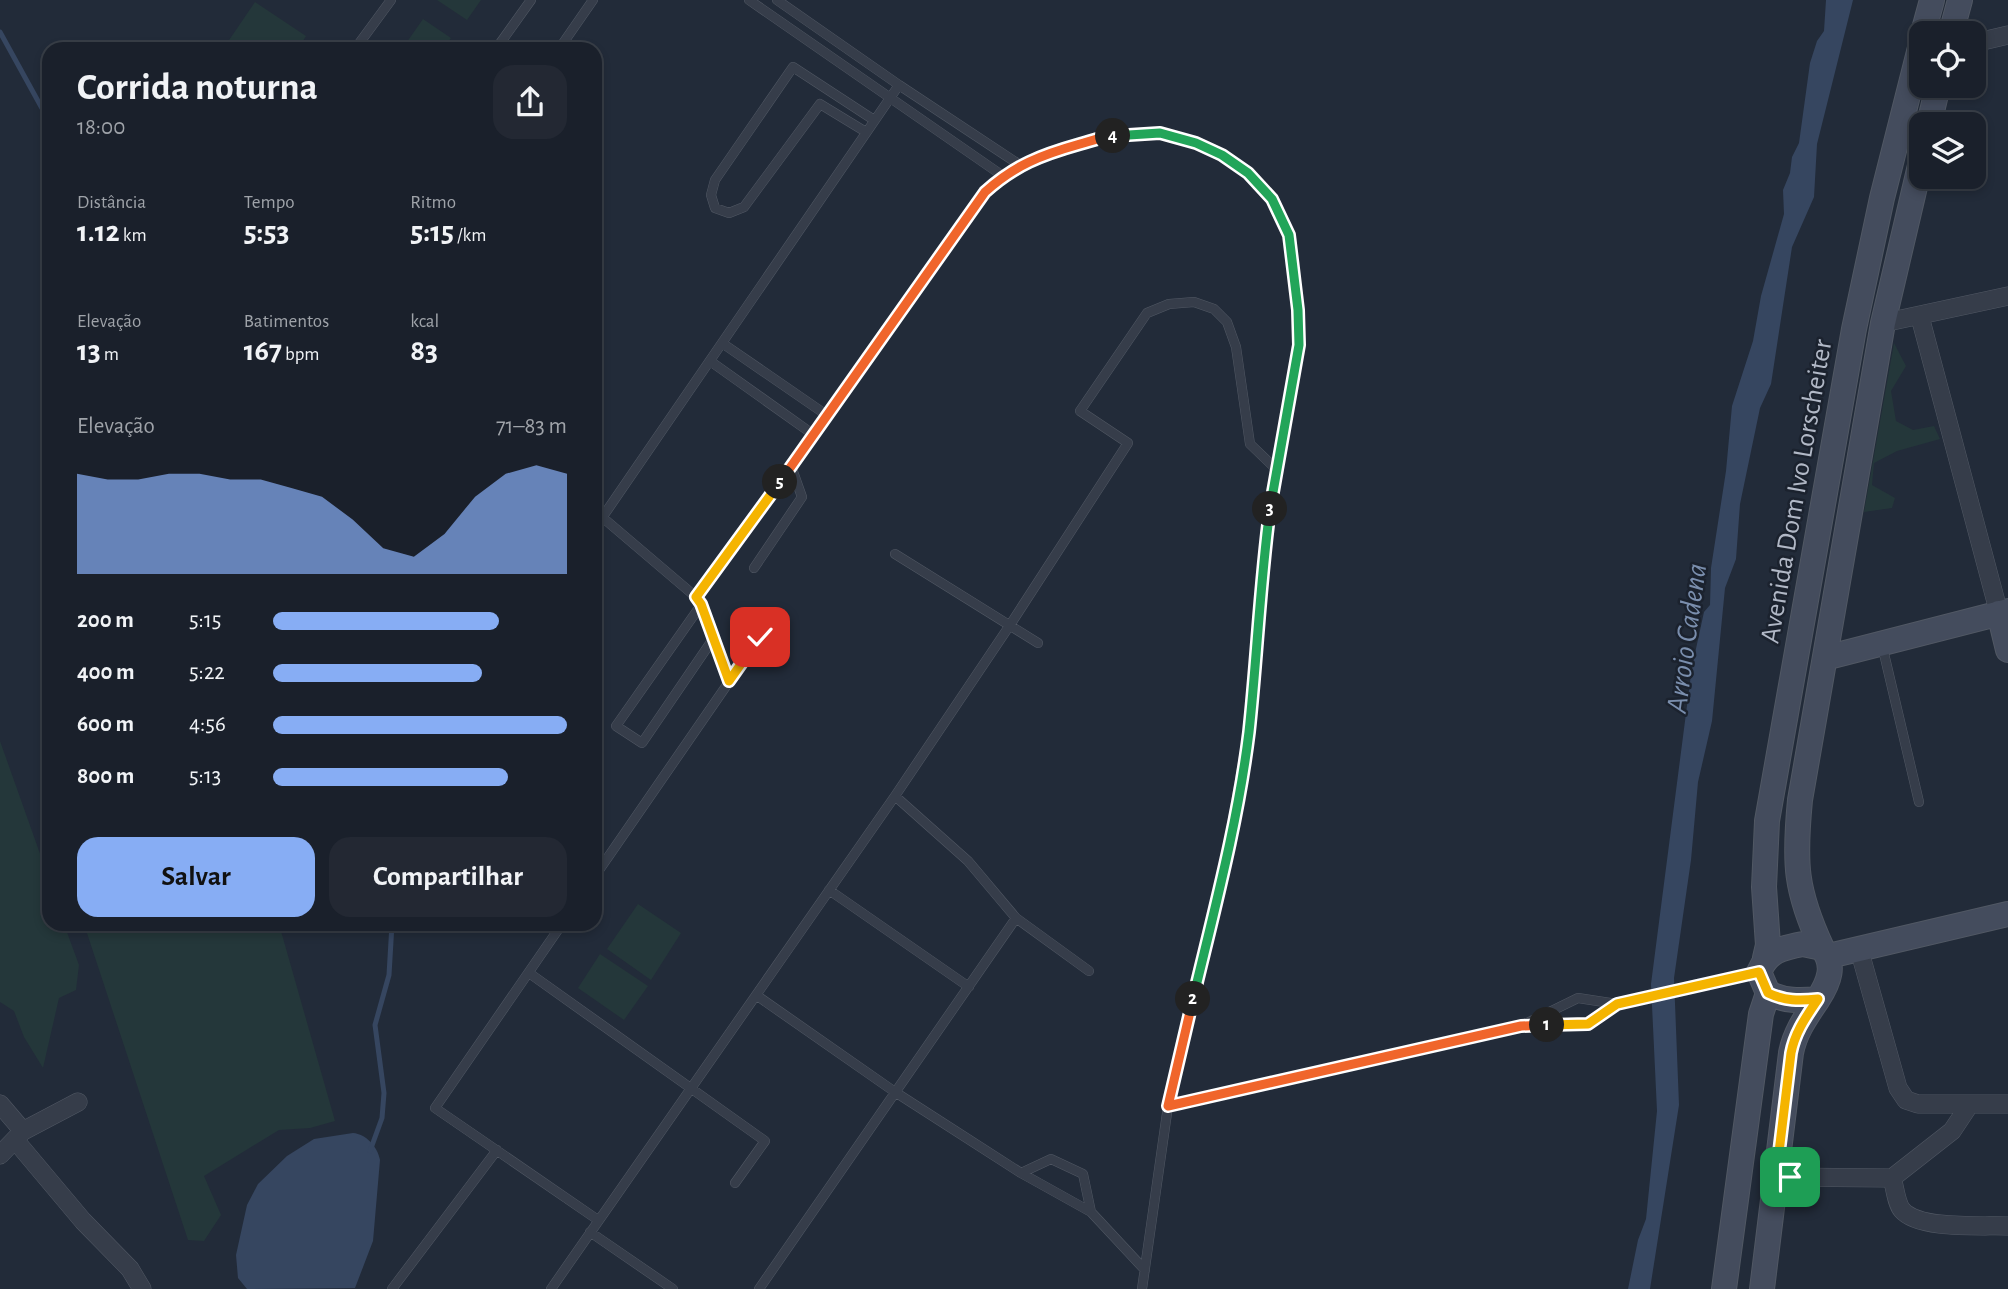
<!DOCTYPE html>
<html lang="pt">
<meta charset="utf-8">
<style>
:root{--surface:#1a202b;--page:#232833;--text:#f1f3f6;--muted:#9fa3a9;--line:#383e47;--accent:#87adf4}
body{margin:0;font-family:"Alegreya Sans",sans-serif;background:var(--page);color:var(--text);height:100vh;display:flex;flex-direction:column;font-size:26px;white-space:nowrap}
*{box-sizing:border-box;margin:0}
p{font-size:23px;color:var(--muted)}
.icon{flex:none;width:38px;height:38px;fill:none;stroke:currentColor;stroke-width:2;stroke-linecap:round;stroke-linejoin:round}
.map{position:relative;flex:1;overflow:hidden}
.sheet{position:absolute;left:42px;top:42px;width:560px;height:889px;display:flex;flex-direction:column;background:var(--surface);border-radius:21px;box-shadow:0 4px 10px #0003,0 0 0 2px var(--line)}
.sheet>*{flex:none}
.controls{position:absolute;left:1909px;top:21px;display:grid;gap:14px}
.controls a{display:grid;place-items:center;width:77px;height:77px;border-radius:14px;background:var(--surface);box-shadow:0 4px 10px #0003,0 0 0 2px var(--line);font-size:35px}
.pin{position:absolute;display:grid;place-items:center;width:60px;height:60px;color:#fff;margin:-30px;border-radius:14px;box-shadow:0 4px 10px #0006}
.km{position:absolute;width:35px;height:35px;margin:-18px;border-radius:50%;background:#222;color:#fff;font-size:19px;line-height:35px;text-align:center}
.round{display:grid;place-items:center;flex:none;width:74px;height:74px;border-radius:21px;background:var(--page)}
.head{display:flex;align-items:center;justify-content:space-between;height:119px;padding:0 35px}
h1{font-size:38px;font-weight:700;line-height:52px}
.stats{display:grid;grid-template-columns:repeat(3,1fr);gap:10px;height:119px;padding:7px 35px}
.stats div{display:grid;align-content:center}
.stats b{font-size:30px;font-weight:700}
.stats small{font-size:19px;font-weight:400}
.stats p{font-size:19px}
.chart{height:196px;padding:14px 35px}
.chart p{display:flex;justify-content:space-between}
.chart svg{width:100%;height:126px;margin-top:7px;fill:var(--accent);opacity:.7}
.cta{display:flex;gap:14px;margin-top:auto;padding:14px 35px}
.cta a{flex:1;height:80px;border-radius:21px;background:var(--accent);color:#111;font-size:28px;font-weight:700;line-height:80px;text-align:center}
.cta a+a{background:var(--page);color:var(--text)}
ul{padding:0 35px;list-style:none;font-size:23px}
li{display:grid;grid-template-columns:112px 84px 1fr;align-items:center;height:52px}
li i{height:18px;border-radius:9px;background:var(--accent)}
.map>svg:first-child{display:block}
.green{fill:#24373a}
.water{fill:#364660}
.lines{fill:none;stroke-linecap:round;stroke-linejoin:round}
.stream{stroke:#364660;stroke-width:5}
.lane-casing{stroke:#515864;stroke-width:10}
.street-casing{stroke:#515864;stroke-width:19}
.secondary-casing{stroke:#515864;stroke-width:26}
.lane{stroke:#363d4a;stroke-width:9}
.street{stroke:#363d4a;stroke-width:18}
.secondary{stroke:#444c5d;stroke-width:24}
.split-1-casing{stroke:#fff;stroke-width:14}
.split-2-casing{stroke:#fff;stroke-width:14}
.split-3-casing{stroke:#fff;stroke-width:14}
.split-4-casing{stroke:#fff;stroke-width:14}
.split-5-casing{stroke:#fff;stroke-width:14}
.split-6-casing{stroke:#fff;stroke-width:14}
.split-1{stroke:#f5b400;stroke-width:9}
.split-2{stroke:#f0652b;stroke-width:9}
.split-3{stroke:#22a559;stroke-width:9}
.split-4{stroke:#22a559;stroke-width:9}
.split-5{stroke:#f0652b;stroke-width:9}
.split-6{stroke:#f5b400;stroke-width:9}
.labels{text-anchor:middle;stroke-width:5;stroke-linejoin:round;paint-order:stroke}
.street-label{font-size:28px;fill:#b1b8c6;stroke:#1b222e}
.water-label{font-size:30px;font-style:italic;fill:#7a8ead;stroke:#1b222e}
</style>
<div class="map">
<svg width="2008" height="1289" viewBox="0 0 2008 1289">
<rect width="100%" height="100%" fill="#222b39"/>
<path class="green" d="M437,0h44l-14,20z
M255,2l51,34 -8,13h-75z
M423,19l28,19 -8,11h-41z
M1894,343l12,23 -15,25 5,30 17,9 21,-4 6,13 -43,12 -23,12 -2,22 23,13 -3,10 -28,4z
M0,741l49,138v45h15l15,41 -3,25 -17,8 -16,70 -19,-31 -10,-26 -14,-9z
M638,904l43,29 -30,47 -44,-31z
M84,924h195l56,197 -25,7 -31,2 -75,46 17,39 -17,26 -16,-1z
M600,954l48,32 -24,34 -46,-32z"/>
<path class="water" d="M1826,0h27l-36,144 -3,53 -22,50 -21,137 -11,24 -20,96 -4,55 -11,29 -13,133 -14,61 -7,78 -17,118 5,127 -29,184h-22l10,-49 8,-21 11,-108 -6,-127 41,-317 12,-55 6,-7 1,-37 15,-97 6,-65 21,-65 8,-45 23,-82 -1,-24 7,-17 2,-16 7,-14 11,-80 7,-22 7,-10z
M353,1133c13,1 25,14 27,27l-7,81 -18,47 -108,1 -9,-11 -2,-23 11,-50 11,-21 29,-28 27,-17z"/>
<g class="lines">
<path class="stream" d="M0,32l49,89
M370,1151l12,-33 2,-25 -9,-68 14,-50 3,-51"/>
<g class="lane-casing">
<path id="lane" d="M749,0l254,176
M777,0l122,85 121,80
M355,49l36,-49
M496,49l35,-49
M559,49l34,-49
M866,132l-46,-28 -76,103 -15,6 -14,-5 -4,-13 4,-15 78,-113 81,53
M722,343l106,73
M710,361l104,74
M602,517l94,80 5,8 28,76
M595,528l304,-443
M895,554l143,89
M754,568l48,-71 -11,-31
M696,597l132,-181 143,-205 14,-19 18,-16 17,-11 31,-13 55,-15 54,-4 36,10 26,12 26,18 24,26 17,36 9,75 1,35 -23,124 -13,93 -15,171 -19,110 -61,263 -26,183
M701,605l-85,121 26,17 71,-104
M1882,645l37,157
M895,796l73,65 48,57 73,53
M595,876l165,-239
M829,890l140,97
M562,924l-127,184 163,112
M529,973l236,168 -30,42
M756,995l139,97 126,81 70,39 54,58
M1525,1024l53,-26 39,6 140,-32
M1168,1106l353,-80 67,-2 29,-20
M1021,1173l30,-14 32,15 8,38
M590,1232l83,57
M392,1289l105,-139
M551,1289l344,-493 115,-171 118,-182 -48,-32 67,-98 22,-9 25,-2 20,7 13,13 9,25 14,97 26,25
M759,1289l257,-371"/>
</g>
<g class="street-casing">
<path id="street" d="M1974,43l34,-8
M1920,317l79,296
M1883,323l125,-27
M1859,949l39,139 8,12 12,4h90
M0,1104l23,27
M15,1140l68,81 47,48 12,20
M0,1155l23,-24 55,-29
M1776,1177l116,1 60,-47 18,-27
M1892,1178c3,9 4,25 10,32 17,20 80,15 106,16"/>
</g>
<g class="secondary-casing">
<path id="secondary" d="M1923,33l9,-33
M1951,33l9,-33
M1929,124l9,-38
M1999,613l9,37
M1825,658l183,-47
M1803,944l19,4c14,17 7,34 -4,51 -19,2 -33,2 -50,-6l-9,-21c9,-21 22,-24 44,-28z
M1822,948c-27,-58 -28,-85 -22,-148l83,-477 39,-166
M1829,956l179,-42
M1765,958l3,-13 -4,-58 3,-66 87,-492 28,-131 40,-158
M1724,1289l37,-275 7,-21
M1762,1289l29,-236c4,-21 15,-36 27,-54"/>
</g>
<use href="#lane" class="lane"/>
<use href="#street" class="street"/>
<use href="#secondary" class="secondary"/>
</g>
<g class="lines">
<g class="split-1-casing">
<path id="split-1" d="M1547,1025l41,-1 29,-20 142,-32 9,21c17,8 31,8 50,6 -12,18 -23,33 -27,54l-15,124h14"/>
</g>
<g class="split-2-casing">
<path id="split-2" d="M1193,999l-25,107 353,-80 26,-1"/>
</g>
<g class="split-3-casing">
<path id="split-3" d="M1193,999c21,-88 45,-177 56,-267 8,-74 11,-149 21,-223"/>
</g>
<g class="split-4-casing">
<path id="split-4" d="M1113,136l47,-3 36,10 26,12 26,18 24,26 17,36 9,75 1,35 -29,164"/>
</g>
<g class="split-5-casing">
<path id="split-5" d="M780,482l205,-290c30,-27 56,-37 95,-48 11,-3 21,-7 33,-8"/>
</g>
<g class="split-6-casing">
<path id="split-6" d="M760,637l-31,44 -28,-77 -5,-7 84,-115"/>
</g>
<use href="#split-1" class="split-1"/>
<use href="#split-2" class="split-2"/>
<use href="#split-3" class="split-3"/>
<use href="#split-4" class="split-4"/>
<use href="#split-5" class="split-5"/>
<use href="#split-6" class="split-6"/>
</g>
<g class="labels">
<g class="street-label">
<text transform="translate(1795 491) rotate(-80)" y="10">Avenida Dom Ivo Lorscheiter</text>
</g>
<g class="water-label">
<text transform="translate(1686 638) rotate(-82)" y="10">Arroio Cadena</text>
</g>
</g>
</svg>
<div class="controls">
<a><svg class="icon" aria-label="locate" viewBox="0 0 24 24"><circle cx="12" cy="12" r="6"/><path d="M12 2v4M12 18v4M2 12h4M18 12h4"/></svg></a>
<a><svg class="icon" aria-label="layers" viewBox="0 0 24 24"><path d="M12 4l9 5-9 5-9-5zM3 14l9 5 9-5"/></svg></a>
</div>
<div class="pin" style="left:1790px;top:1177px;background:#1e9e55"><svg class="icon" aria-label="arrive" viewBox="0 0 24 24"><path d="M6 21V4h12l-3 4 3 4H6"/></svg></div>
<div class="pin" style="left:760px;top:637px;background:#d93025"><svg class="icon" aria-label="check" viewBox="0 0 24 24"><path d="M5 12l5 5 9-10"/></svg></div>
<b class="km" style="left:1547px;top:1025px">1</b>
<b class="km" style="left:1193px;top:999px">2</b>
<b class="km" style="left:1270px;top:509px">3</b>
<b class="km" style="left:1113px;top:136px">4</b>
<b class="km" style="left:780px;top:482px">5</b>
<section class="sheet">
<div class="head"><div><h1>Corrida noturna</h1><p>18:00</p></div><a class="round"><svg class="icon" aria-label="share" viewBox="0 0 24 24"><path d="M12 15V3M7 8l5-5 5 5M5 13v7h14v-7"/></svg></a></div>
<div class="stats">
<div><p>Distância</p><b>1.12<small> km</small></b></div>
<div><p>Tempo</p><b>5:53</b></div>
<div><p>Ritmo</p><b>5:15<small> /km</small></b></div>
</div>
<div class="stats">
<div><p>Elevação</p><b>13<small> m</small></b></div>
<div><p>Batimentos</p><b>167<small> bpm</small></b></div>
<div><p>kcal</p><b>83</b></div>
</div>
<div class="chart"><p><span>Elevação</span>71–83 m</p>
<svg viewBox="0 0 160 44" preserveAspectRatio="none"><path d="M0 44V9L10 11L20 11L30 9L40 9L50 11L60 11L70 14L80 17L90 25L100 35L110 38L120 30L130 17L140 9L150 6L160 9V44z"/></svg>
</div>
<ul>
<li><b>200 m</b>5:15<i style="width:77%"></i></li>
<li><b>400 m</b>5:22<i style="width:71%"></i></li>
<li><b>600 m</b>4:56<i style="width:100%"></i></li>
<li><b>800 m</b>5:13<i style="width:80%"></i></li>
</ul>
<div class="cta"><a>Salvar</a><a>Compartilhar</a></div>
</section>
</div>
